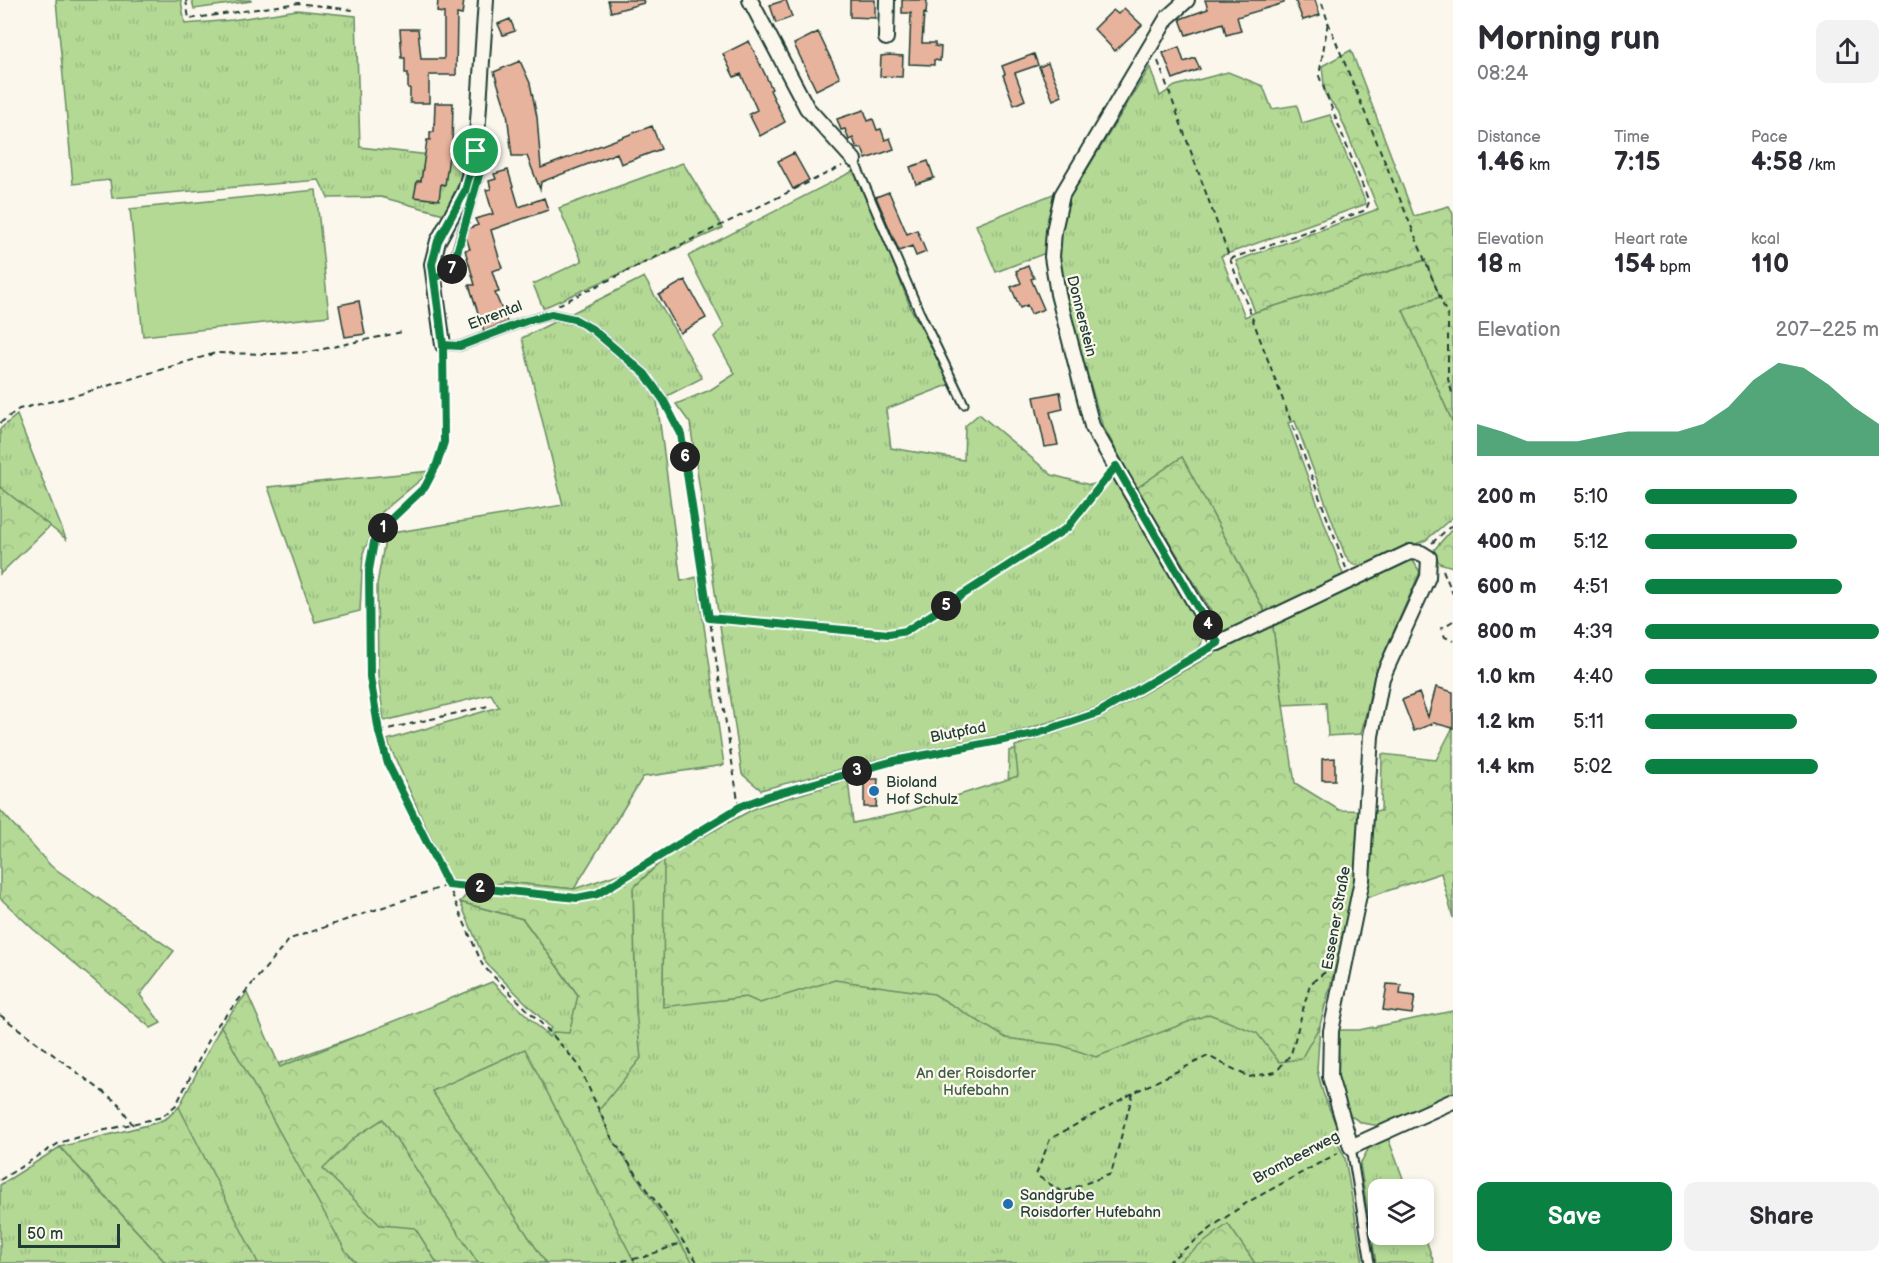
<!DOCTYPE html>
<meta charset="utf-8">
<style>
:root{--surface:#fff;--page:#f2f2f3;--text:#2b2b33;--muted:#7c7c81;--accent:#0b8043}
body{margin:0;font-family:"Balsamiq Sans",sans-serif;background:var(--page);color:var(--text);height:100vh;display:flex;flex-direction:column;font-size:22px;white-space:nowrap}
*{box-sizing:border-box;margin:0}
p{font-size:20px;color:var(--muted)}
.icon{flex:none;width:33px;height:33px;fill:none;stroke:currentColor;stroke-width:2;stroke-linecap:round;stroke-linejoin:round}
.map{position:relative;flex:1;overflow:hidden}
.panel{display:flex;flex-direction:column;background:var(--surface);width:450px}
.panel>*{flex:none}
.fabs{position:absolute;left:1368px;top:1179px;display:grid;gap:12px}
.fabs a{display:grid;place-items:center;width:66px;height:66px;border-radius:12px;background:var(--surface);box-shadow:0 3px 9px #0003;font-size:30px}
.scale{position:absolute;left:18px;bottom:15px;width:102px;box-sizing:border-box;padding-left:6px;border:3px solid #1f3d34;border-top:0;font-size:16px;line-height:21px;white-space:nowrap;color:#1f3d34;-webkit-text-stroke:4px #fbf7ec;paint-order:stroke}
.pin{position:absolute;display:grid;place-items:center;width:51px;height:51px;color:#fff;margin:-26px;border:3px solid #fff;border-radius:50%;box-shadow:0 2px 6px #0007}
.km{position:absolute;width:30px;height:30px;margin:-15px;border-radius:50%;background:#222;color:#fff;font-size:16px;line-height:30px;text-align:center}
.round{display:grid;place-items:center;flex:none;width:63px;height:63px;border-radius:12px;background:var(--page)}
.overview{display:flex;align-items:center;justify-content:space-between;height:102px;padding:0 24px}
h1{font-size:33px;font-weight:600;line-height:45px}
.stats{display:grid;grid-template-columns:repeat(3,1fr);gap:9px;height:102px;padding:6px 24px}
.stats div{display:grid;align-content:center}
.stats b{font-size:26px;font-weight:600}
.stats small{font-size:16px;font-weight:400}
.stats p{font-size:16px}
.chart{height:168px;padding:12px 24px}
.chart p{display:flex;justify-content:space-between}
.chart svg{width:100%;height:108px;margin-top:6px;fill:var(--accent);opacity:.7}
.primary-button{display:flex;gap:12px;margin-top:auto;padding:12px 24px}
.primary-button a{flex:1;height:69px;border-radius:12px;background:var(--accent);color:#fff;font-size:24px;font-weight:600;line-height:69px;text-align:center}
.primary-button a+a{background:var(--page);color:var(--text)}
ul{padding:0 24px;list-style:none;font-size:20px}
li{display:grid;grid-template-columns:96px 72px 1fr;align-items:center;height:45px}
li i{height:15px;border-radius:8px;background:var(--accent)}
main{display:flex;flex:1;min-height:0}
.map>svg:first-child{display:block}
.grass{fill:url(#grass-tufts);stroke:#698b64;stroke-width:1.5}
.forest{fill:url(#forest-crowns);stroke:#698b64;stroke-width:1.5}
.pitch{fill:#b3d995;stroke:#698b64;stroke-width:1.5}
.building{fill:#e8b39c;stroke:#1f3d34;stroke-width:1.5}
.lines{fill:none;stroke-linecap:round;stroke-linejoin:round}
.service-casing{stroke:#1f3d34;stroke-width:11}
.minor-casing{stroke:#1f3d34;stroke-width:18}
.path{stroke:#1f3d34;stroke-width:2;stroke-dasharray:6 4.5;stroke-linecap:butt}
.service{stroke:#fbf7ec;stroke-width:7}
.minor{stroke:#fbf7ec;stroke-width:14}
.route-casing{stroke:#fff;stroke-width:12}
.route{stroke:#0b8043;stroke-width:8}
.poi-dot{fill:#1f6fb2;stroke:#fbf7ec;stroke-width:2}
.labels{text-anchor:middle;stroke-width:4.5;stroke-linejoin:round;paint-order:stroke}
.street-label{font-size:15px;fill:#1f3d34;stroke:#fbf7ec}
.poi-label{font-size:15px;fill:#1f3d34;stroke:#fbf7ec;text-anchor:start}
.park-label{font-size:15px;fill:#3d5c47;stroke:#fbf7ec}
</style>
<main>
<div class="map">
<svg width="1453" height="1263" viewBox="0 0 1453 1263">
<defs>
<pattern id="grass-tufts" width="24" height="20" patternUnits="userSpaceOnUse" patternTransform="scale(1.5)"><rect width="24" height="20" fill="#b3d995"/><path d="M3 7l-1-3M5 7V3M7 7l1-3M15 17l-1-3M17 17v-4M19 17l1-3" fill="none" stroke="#9abb81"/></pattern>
<pattern id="forest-crowns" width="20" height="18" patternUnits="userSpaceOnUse" patternTransform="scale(1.5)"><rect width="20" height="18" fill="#b3d995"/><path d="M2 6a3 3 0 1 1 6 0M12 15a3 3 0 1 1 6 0" fill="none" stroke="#9abb81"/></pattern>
</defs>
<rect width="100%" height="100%" fill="#fbf7ec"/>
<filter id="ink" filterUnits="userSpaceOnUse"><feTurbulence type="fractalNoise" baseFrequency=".0167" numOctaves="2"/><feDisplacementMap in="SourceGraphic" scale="12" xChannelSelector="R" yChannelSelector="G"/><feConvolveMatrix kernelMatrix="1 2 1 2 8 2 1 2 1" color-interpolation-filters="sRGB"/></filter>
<g filter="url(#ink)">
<path class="grass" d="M56,0h125l4,24 47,-4 65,-10 59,6 4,131 104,12 -5,24 -15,31 -63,-17 -53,1 -9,-18 -207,18 -2,-18 -37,4z
M192,0h59v1l-57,8z
M1150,67l10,29 15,-10 53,-14 35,14 9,23 25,-4 5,18 28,-8 36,89 -145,52 24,61 10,-5 171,-52 14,37 -37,13 50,113v94l-27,23 -65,26 -9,-2 -7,-9 -50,-134 -7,2 59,162 65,-26 8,13 -45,102 -14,60 -33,2 -2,-33 -43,2 -10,-78 -91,-170 -45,31 -35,-64 -38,-130 -4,-39 -17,-1 -47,18 -20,-47 102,-41z
M683,163l40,65 -180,80 -10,-24 49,-23 -23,-53z
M857,169l54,140 40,75 -65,25 5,39 73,12 1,-34 14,-12 73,61 38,10 26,-6 88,155 -3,11 -4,5 -101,58 -76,23 -128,25 -131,34 -19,-16 -52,-351 -14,-19 34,-14 25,-16 -21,-37 10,-10 -36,-71z
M644,277l58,101 -45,23 24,180 16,-4 27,188 -81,12 -69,112 -70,-7 -17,6 -38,-9 -62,-139 112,-33 -8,-13 -107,27 -6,-45 -1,-92 9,-50 177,-29 -41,-167z
M17,415l49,124 -66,-52v-58z
M431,471l-49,41 -19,41 -3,58 -45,11 -47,-135z
M1068,741l133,256 115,35 4,-7 -3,45 6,23 17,42 -2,8 7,15 18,105h-1165l-77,-131 35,-9 11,-5 12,-11 42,-81 2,3 55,35 212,-75 50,48 11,-9 -65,-65 -26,-61 63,17 55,76 58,21 -3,-128 32,-30 -2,148 83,-9 261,-163 2,-83z
M1453,1011v93l-65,34 19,51 -29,1v44h46l10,29h-58l-16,-99 21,-38 -19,-3 -13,-8 -15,-39 4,-46h21z
M60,1147l106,116h-166v-78z"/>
<path class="forest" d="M1351,50l63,166 35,-10 4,8v209l-50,-113 37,-13 -15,-37 -170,52 -19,-51 142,-52 -40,-98 -13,-17 -3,-28z
M1182,457l91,170 10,78 12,78 44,27 42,1 1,-57 54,6 17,-33v191l-12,-45 -75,25 -19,25 -27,102 -19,34 -22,3 -22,-29 -48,-19 -113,43 -36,-12 -54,-7 -72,-44 -99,-14 -75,23 -14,-6 -83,10 1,-149 -31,30 3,124 5,46 -42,52 12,27 82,126h-58l-110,-214 -93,42 114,172h-68l-95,-144 -28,18 -32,32 57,56 35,3 22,35h-81l-11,-13 -124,-224 26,-33 33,74 212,-85 57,55 5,-5 15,1 9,-38 -55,-76 -63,-17 7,-8 37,-12 70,7 53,-18 5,4 125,-68 91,-27 5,43 57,-12 108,-35 -3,-30 85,-28 131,-74 -94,-156z
M0,487l50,39 -50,48z
M1453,528v39l-14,-4 -5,-13z
M0,810l51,56 123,85 -34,44 21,28 -10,5 -118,-99 -33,-31z
M179,1107l79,156h-92l-106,-116 96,-24 11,-5z
M1228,1224l27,39h-78z"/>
<path class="pitch" d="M316,190l13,126 -186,20 -13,-127z"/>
<path class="building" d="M438,0h26l-2,15 -5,-1 -1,61h-27v28h-19v-15h-2v-15h-3v-15h-3l-2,-29h18l3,30h23v-46l-7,-1z
M608,0h35l1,3 -33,9z
M786,0l6,17 -16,6 -6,-18z
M850,0h25v18l-25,-1z
M902,0h25l-1,14 -2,-1 -2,30h13v3l6,1 -1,14 -6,-1v5l-25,-1 2,-51h-9z
M1205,0h79v3l-47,14 4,14 -15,4 -3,-12 -37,12 -6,-16 28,-10z
M1295,0h20l5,15 -17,5z
M1124,8l18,17 -27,26 -21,-22 19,-19 5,4z
M510,19l5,12 -12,4 -5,-11z
M818,32l22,46 -24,12 -22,-46z
M749,41l23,48 -2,1 15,32 -25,14 -11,-22 8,-4 -16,-36 -7,3 -11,-23z
M1179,47l5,15 11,-4 5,11 -27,10 -10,-26z
M1034,54l4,11 -23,8 10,27 -11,5 -11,-30 2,-1 -3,-8z
M889,55l14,1 -1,21 -22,-1 1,-20z
M520,61l10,22 7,34 4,51 111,-42 9,23 -40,15 -4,-11 -76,29 -1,7 -13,-33h-15l-5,-43 -13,-41z
M1048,63l14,33 -9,4 -14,-33z
M435,103h18l-1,46h-2l-5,36 -4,-1 -2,16 -25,-3 3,-16h4l6,-41h3v-8h4z
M864,110l4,11 5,-2 4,11 4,-1 4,11 5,-2 4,11 -28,10 -4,-11 -5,1 -4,-11 -4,2 -4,-11 -4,1 -4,-11z
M794,153l15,27 -16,9 -15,-28z
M928,161l6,17 -18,6 -6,-17z
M508,170l11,37 25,-9 4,12 -57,20 11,38 -10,3 7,21 -4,1 12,29 -23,9 -15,-46h6l-10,-35 5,-1 -4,-12 3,-9 9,-3 -3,-6 18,-5 -7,-24 5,-1 -2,-8 7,-2 -2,-5z
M889,192l18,42 10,-4 9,22 -10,4 -4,-10 -13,5 -23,-54z
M1028,266l6,12 -3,1 13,30 -13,5 -4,-9 -7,3 -9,-21 10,-4 -5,-12z
M685,280l21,38 -26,15 -21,-38z
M359,301l6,33 -20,3 -6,-32z
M1060,392l3,17 -13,3 8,33 -13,2 -11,-50z
M1436,687l17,5v36l-19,-5 -20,8 -12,-31 17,-7 9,24z
M1335,758v22h-13v-21z
M864,779h14l-2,28h-12z
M1387,984l14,1 -1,9 15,2 -3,18 -29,-4z"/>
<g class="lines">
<g class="service-casing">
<path id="service" d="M854,160l65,151 45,93
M434,278l17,-8 29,-98 -3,-14
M443,345l17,1 66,-25 25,-7 23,5 18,10 53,45 19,27
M1351,1147l19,116"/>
</g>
<g class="minor-casing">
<path id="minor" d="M750,0l57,108 47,52
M1187,0l-20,18 -105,177 -8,36 -2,26 6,37 34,132 126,217 192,-91 11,1 8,5 -1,19 -46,101 -11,58 -9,144 -31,151 -1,46 21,70 102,-46
M886,38l1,-38
M443,345l-11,-81 6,-23 27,-50 11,-40 10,-151"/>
</g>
<path class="path" d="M186,0l3,19 109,-16 55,7
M1328,22l120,295v62l5,17
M1158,61l72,198 116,309
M1230,259l136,-49 3,-8 -50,-126 9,-54 -7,-22
M558,305l284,-139
M443,357l1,85 -7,22 -12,23 -39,37 -12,18 -5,28 1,107 9,54 9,33 60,121 35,81 65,64 30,34 33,73 87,126
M668,410l13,24 58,373
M0,423l19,-14 55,-13 142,-43 57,1 36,-2 93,-20
M1432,543l21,-19
M1443,570l10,24
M709,618l180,16 17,-3 161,-103 40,-51
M1453,621l-12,7 4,9 8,4
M379,731l109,-25
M0,1015l118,88 15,22
M1133,1093l-22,81 -49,18 -26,-17 14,-36 83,-46 75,-37 41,21 27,-5 15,-18 19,-70 19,-15
M0,1180l59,-37 29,-9 74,-17 14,-12 39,-77 75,-89 158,-54 129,13 20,-4 142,-87 29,-11 126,-35 141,-27 63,-21 107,-63
M612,1263l32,-6 40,-15
M1167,1263l52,-41 29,-20 90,-49"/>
<use href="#service" class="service"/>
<use href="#minor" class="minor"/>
</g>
</g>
<g class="lines" filter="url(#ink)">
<g class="route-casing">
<path id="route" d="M476,151l-11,40 -27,50 -6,23 11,81 1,97 -7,22 -12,23 -39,37 -12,18 -5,28 1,107 9,55 9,32 60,121 129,13 20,-4 143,-87 28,-11 126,-35 141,-27 63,-21 120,-70 -102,-177 -49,62 -161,103 -17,3 -180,-16 -28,-184 -17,-33 -19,-27 -53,-45 -18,-10 -23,-5 -25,7 -66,25 -17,-1 -8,-67 17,-8 28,-98 -4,-21"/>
</g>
<use href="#route" class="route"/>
</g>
<g class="poi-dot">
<circle cx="874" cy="791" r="6"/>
<circle cx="1008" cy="1204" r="6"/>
</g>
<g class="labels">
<g class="street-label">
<text transform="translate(495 315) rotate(-21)" y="5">Ehrental</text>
<text transform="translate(1082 316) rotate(76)" y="5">Donnerstein</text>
<text transform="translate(958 732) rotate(-11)" y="5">Blutpfad</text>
<text transform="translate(1336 918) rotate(-80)" y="5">Essener Straße</text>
<text transform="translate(1296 1157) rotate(-28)" y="5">Brombeerweg</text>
</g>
<g class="poi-label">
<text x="886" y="787">Bioland<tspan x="886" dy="17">Hof Schulz</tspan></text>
<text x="1020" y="1200">Sandgrube<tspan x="1020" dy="17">Roisdorfer Hufebahn</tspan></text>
</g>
<g class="park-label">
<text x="976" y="1078">An der Roisdorfer<tspan x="976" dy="17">Hufebahn</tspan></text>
</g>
</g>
</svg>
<div class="fabs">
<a><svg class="icon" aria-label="layers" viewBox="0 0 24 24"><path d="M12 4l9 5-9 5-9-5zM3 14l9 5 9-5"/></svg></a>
</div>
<div class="scale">50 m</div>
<div class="pin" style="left:476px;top:151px;background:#1e9e55"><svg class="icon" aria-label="arrive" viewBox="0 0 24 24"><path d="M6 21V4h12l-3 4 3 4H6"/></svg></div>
<b class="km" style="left:383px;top:528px">1</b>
<b class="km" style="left:480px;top:888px">2</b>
<b class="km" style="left:857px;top:771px">3</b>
<b class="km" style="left:1208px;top:625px">4</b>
<b class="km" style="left:946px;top:606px">5</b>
<b class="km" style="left:685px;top:457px">6</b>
<b class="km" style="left:452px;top:269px">7</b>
</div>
<section class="panel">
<div class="overview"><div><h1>Morning run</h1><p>08:24</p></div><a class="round"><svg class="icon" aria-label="share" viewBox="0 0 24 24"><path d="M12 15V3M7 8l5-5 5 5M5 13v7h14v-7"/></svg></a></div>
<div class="stats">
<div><p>Distance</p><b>1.46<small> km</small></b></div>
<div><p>Time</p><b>7:15</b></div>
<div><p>Pace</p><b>4:58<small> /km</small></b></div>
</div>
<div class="stats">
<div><p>Elevation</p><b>18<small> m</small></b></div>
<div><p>Heart rate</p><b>154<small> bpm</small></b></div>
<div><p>kcal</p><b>110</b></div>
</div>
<div class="chart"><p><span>Elevation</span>207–225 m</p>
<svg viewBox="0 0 160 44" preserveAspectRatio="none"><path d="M0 44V31L10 34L20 38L30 38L40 38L50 36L60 34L70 34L80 34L90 31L100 24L110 13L120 6L130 8L140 15L150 24L160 31V44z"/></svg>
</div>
<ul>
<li><b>200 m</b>5:10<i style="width:65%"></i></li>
<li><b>400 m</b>5:12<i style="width:65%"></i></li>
<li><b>600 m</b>4:51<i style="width:84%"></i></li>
<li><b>800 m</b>4:39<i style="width:100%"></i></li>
<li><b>1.0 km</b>4:40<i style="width:99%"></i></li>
<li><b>1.2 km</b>5:11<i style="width:65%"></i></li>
<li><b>1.4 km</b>5:02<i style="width:74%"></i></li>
</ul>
<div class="primary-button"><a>Save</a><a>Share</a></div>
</section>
</main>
